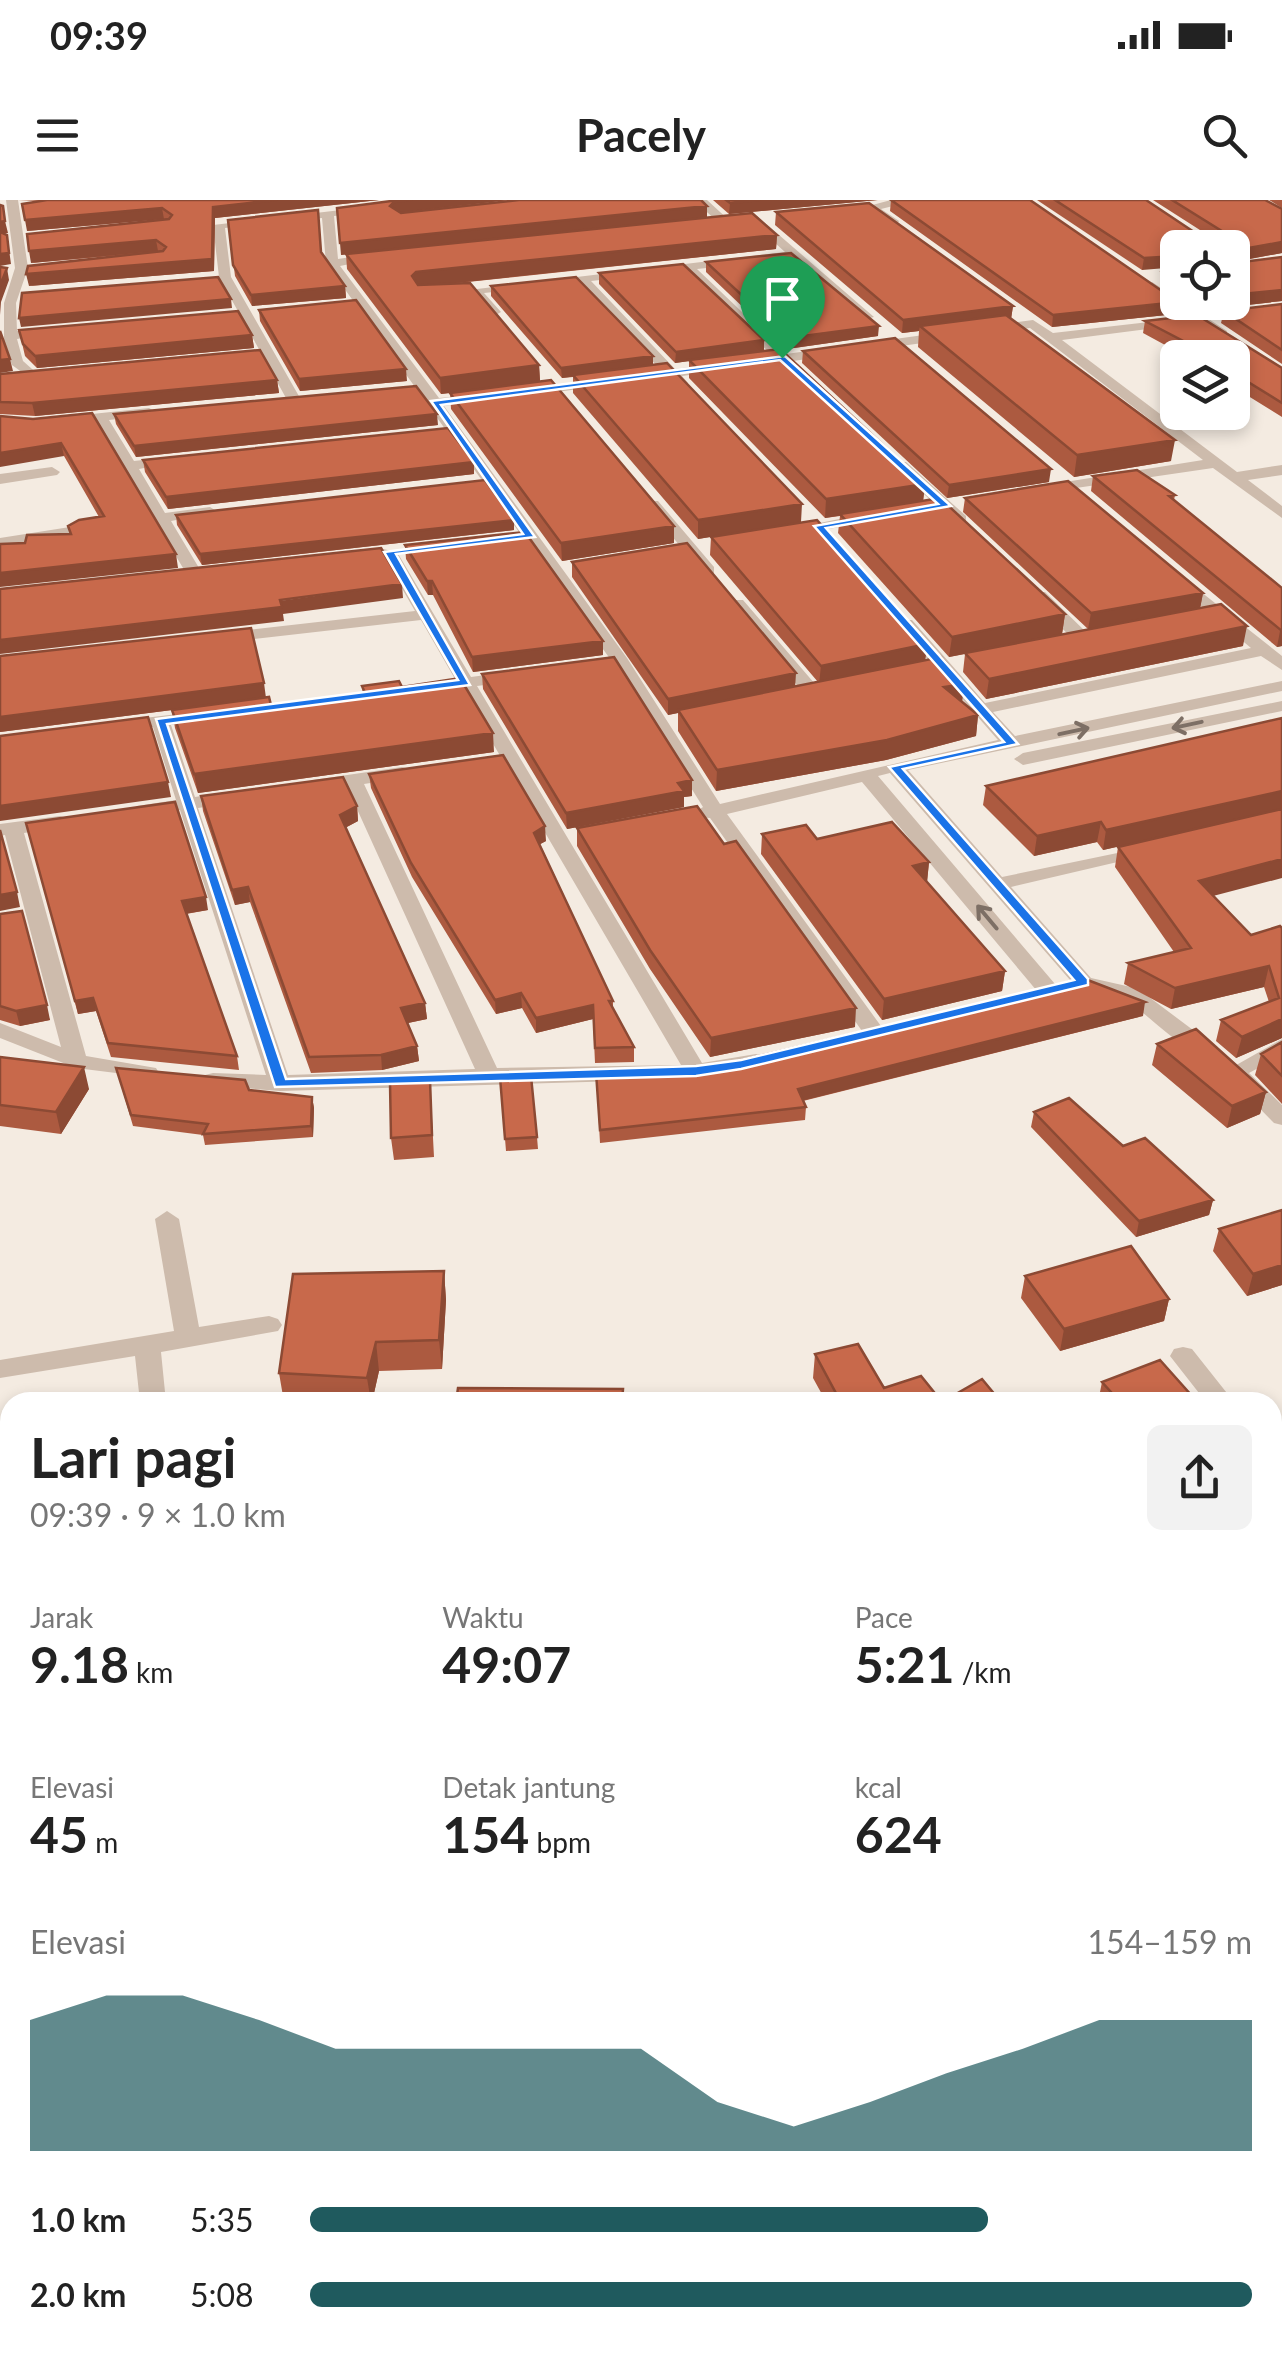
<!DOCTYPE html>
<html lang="id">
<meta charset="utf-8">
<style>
:root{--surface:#fff;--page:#f2f2f2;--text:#222;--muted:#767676;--accent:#1f5a5e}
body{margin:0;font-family:Lato,sans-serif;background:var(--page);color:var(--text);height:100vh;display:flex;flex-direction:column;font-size:38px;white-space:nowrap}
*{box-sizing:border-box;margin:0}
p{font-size:32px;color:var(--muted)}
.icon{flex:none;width:55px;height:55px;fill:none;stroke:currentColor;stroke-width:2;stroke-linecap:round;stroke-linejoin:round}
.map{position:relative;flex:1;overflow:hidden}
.drawer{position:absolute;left:0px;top:1192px;width:1282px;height:962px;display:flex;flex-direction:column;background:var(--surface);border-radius:30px 30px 0 0;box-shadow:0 5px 15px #0003}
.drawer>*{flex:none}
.buttons{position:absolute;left:1160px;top:30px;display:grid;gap:20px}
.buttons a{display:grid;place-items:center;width:90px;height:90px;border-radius:15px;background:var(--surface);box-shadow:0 5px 15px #0003;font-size:50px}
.pin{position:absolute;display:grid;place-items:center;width:85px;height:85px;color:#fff;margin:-102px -42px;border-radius:50% 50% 50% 0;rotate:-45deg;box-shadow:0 0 10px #0007}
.pin .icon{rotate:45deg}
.round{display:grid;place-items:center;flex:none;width:105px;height:105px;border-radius:15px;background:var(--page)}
.summary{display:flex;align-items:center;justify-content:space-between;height:170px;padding:0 30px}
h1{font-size:55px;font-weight:700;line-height:75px}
.stats{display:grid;grid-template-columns:repeat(3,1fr);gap:15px;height:170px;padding:10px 30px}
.stats div{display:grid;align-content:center}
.stats b{font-size:50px;font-weight:700}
.stats small{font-size:28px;font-weight:400}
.stats p{font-size:28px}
.chart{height:280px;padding:20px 30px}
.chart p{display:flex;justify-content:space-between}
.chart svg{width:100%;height:180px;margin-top:10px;fill:var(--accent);opacity:.7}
ul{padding:0 30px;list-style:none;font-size:32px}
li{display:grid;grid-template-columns:160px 120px 1fr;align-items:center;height:75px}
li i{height:25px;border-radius:12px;background:var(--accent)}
.status{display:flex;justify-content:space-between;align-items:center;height:70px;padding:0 50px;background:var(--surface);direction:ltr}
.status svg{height:28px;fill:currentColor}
header{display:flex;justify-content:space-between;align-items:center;height:130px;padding:0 30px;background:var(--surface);font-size:45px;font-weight:700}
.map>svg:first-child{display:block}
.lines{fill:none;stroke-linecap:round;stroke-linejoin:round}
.street{fill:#cdbbac;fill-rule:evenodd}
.secondary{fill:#a18a7d;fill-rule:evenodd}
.wall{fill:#ac5a40}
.shaded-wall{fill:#8c4a34}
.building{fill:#c8694b;stroke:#8c4a34;stroke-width:2.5}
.oneway{stroke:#7d6f65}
.route{fill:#1a73e8;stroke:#fff;stroke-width:2.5;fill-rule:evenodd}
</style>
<div class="status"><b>09:39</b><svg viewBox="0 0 49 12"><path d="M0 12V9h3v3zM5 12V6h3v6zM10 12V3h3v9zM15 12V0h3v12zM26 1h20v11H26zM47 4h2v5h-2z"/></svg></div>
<header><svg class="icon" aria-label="menu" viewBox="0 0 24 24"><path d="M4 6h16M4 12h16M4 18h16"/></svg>Pacely<svg class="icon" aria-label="search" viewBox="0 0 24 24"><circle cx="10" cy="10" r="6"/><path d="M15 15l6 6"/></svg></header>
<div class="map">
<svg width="1282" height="2153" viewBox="0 0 1282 2153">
<rect width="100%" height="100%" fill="#f4ebe1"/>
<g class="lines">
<path class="street" d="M6,0h12l10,68 -12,35 1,28 37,-3 7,4 -44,7 6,22 18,16 -7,4 -22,-16 -8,-19v-43l11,-35z
M694,0h13l25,23 -10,3z
M891,0h26l-36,9 18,12 -4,7 -30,-21z
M375,6l-4,7 -37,3 4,43 40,-6 6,4 -44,9 99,132 47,-4v6l-42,6 183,252 93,146 278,-64 -98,-112v-8h12l73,83 266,-55 -80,-67 -2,-3 8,-5 105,83v14l-21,-14 -268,56 22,24 267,-55v10l-374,79 94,107 154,-32v8l-145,34 80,91 40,9 18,10 68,51 3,5 -3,5c-22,6 -64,-40 -85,-53 -45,-27 -58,-1 -90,-8l-180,-215 -135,32 159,219 -3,5h-16l-157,-220 -13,-1 -3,-4 9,-6 -90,-144 -287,-400 -4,-45 -97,10 6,49 69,121 -7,4 -7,-4 -67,-121 -6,-52zM890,573l180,207 -15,4 -177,-208z
M757,16l117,101 -12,3 -70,-61 -95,10 89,85 247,-34 20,13 131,-15v6l-5,1 -117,15 175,132 45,-7v10l-34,5 34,26v12l-69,-50 -178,26v-6l5,-2 163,-26 -173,-132 -237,33 4,4 -7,4 -10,-6 -98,13 6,7 -7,4 -13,-9 -29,2v-6l22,-4 -83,-87 -94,10 17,19 -7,4 -25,-26 316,-38 -32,-29zM684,71l88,84 -97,14 -84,-88z
M1152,82l75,49v6h-10l-70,-48z
M605,178l5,1v6l-85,11 -7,-4z
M149,208l7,4 -2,3 -45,5 25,41 44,-5 7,4 -46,9 26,44 45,-6 8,5 -47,9 31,52 -2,3 -14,-3 -90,-151 -61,6 -35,-3v-8l35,3z
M896,262h10l60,54v6h-12l-58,-54z
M52,267l8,5 -3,3 -57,9v-10z
M648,301h10l56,66v6h-12l-54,-66z
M873,312l8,5 -2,3 -90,16 -8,-5z
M70,327l8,5 -2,3 -76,13v-10z
M383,349l14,3 74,125 45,-6 9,5 -9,5 -39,5 225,377 54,-9 8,2 3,5 -3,5 -108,14 -376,11 -75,-6 -3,-5 3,-5 8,-2 53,2 -86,-265 -36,6 -10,-6 3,-4 39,-6 -23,-73 -40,3v-8l6,-1 84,-10 9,5 -9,5 -32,4 24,72 38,-6 10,6 -10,6 -35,5 90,267 187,-6 -128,-282 -34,5 -9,-6 9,-6 89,-13 7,2v8l-45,7 133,284 184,-3 -220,-376 -29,3 -9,-5 32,-8 -34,-59 -201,23 -9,-5 9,-5 195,-22 -34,-59z
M1033,392h12l42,41 19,-3 9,5 -9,5 -29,3 -44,-43z
M731,400h12l78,91v8h-12l-78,-91z
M1282,501v10l-259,54 -9,-6 9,-6z
M60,616l7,2v8l-43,7 62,223 70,12 3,5 -3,5 -80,-10 -76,-30v-15l61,24 -56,-212 -5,1v-12z
M1282,839v16l-33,18 33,32v20l-8,-2 -50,-51z
M167,1011l12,8 20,108 70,-11 9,3 4,6 -4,6 -117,21 5,50h-26l-5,-46 -135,22v-18l174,-29 -19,-112z
M1183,1147l9,2 42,53h-28l-36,-46 4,-7z
M1272,1256l10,3v30l-10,-4z
M10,1537v26l-10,2v-26z"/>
<path class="secondary" d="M1282,1655v34l-10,3v-33z
M1282,1745v36l-10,3v-35z
M10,2131v14h45l-3,8h-52v-20z
M390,2145h72l-3,8h-72z"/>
</g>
<path class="wall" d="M18,0h361l-164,18 -1,53 -185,15 129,-34 -127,11 133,-44 -137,12 15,-30z
M396,0h113l-109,13 307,-7v11l70,18 -1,14 -327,35 90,81 1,16 134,162 -112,18 -111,-152 -1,-16 -9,1 -94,-125 -1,-15 -5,1z
M713,0h164l-148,14z
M891,0l285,114 -124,13 -162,-116z
M1037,0h109l60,40 8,-1 -61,-39h112l17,9v46v-2l-48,9 48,-5v44l-80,9 -12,-8h42l-54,-54 -36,22z
M1269,0h13v8z
M776,12l237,94 -2,13 160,142 -97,16 -156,-130 1,-16 -17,2 -127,-108z
M228,20l93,32 24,34 1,12 -94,8 -17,-30z
M706,62l172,74 -91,13 -81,-77z
M1178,70v25l-17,-11 2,-12z
M599,73l165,67v11l161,133 -2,17 142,113 -3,20 26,-5 -125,-117 2,-14 238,95 -3,15 43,38 -257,53 -23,-27 2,-18 -16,3 -111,-124 2,-17 -15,2 -136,-140v-17l-14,2 -76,-79z
M491,86l162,78 148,158 126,122 -2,16 37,42 16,13 -2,21 -90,24 -170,31 -38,-60v-18l-10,2 -96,-138v-15l223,125 23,-5 -108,-127 1,-18 53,-9 -66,11 -125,-146v-16l-11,1 -71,-82z
M1282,104v60l-61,-41 3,-12z
M259,110l148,71 -107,10 -40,-70z
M1145,121l137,47v49l-50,-31v-28h-43l-46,-25z
M19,130l233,5 2,13 -217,20 -12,-12z
M803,151l246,131 -102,16 -145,-135z
M0,174l277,6 2,13 -244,23 -35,-2z
M92,213l86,155 -153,-25 45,-9 29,-17 -35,-61 -31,-37z
M114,214l324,11 -302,32 -20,-33z
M143,260l331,14 -306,35 -23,-37z
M1093,276l82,19 -1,5 108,88v58l-5,1 -186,-156z
M176,315l338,5v10l-312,35 -25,-40z
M405,345l198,96v14l-130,17 -40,-77h-5l-22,-36z
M0,456l266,42 5,7 92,-12 -1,-7 40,1 92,65 -296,41 -23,-65 -3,-18 -172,22z
M482,474l210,106v16l-8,1v10l-117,22 -84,-140z
M1282,518l-68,178 37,39 31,-7v110l-46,20 -20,-17 5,-21 48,-18 -5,-15 -93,22 -47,-25 4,-21 46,-11 -59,-85 3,-20 54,-13 -69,16 -6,-8 -63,14 -51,-51 3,-19z
M369,574l177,67 -6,3 73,157v7l21,39v15l-39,1 -2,-44 -57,14 -14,-25 -26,6 -84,-137 -41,-89z
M201,596l156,10 1,15 -13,7 80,175 2,16 -19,4 9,23 2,15 -37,9 -71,3 -61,-171 -15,3 -32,-94z
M26,623l182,87 -22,4 51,142 2,14 -128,-13 -15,-46 -18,3z
M577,628l278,199 -145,30 -60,-88 -73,-123z
M762,634l55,5 112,23 -2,20 78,89 -3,20 -120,29 -121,-166z
M0,714l50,106 -30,6 -20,-6z
M1143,816l-340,85 3,6 -1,13 -205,23 -4,-71 53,3 75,-4 1,-7z
M1282,842v62l-27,-29 6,-21z
M1157,844l109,48 -6,22 -33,14 -75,-63z
M0,857l89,32 -28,45 -61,-8z
M116,868l133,22 63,7 2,11 -1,29 -108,8 -2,-10 -70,-9z
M500,877l37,60 1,12 -32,2z
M430,880l4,77 -40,3 -3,-22z
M1034,912l89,34 90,54 -4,15 -73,22 -105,-110z
M1282,1010v75l-35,11 -34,-45 6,-22z
M444,1071l2,29 -4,69 -63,2 -7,31h-88l-5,-29z
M1025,1076l144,23 -5,22 -104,30 -39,-53z
M815,1154l69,34 58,14 -118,-4 -11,-20z
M1102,1182l90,14 -1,6h-93z
M1032,2145h158l-12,8h-141z"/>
<path class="shaded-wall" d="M277,0h102l-164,18 -1,53 -185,15 -3,-12 186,-15 1,-52z
M412,0h97l-114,13 -5,-7 4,-4z
M760,0h118l-149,14 1,-11z
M707,6v11l-366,38 -1,-12z
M162,8l2,11 -137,12 -2,-11z
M5,21l3,12 -8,1v-12z
M7,35l4,29 -11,2v-12z
M777,35l-1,14 -359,38 -5,-11 4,-4z
M156,40l2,11 -127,12 -2,-12z
M1282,42v11l-50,9v-11z
M1178,56v11l-36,3 2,-12z
M7,68l2,12 -8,22 -1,13v-29z
M345,86l1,12 -94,8 -1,-11z
M1282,90v11l-80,9 1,-8h29v-7z
M231,99l1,9 -211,19 -2,-9z
M1178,102l-2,12 -124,13 1,-12z
M1013,106l-2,13 -91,7 -1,5 -17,2 1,-13z
M879,126l-1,10 -91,13 1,-11z
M252,135l2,13 -217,20 -2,-12z
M764,140v11l-89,12 1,-11z
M653,156v10l-91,12 -1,-10z
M10,159l3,12 -13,2v-13z
M539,165l1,16 -99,13 -1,-16z
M406,169l1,12 -107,10 -1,-12z
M277,180l2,13 -244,23 -3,-13z
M437,214l1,11 -302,32 -2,-11z
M1175,240l-4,21 -97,16 3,-22z
M61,243l3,13 -64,11v-14z
M474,262v12l-306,35 -2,-12z
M1051,269l-2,13 -102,16 2,-13z
M925,284l-2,18 -98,16 1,-19z
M802,304l-1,18 -103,17v-19z
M514,320v10l-312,35 -2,-11z
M674,326v17l-112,18 -1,-18z
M176,354l2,14 -178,19v-14z
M427,381h5l1,14h-5z
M402,384l1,14 -120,16 1,7 -284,33v-14z
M1203,393l-3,16 -112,20 3,-16z
M1065,414l-3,20 -113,23 3,-20z
M1247,426l-4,20 -257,53 3,-20z
M1280,431h2v15l-5,1z
M603,441v14l-130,17 -1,-15z
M927,444l-2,19 -106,21 2,-18z
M796,473l-1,16 -127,26v-16z
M264,483l2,15 -266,34v-15z
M964,484l-2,20 -18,-17z
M978,515l-2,21 -90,24 -170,31 1,-21z
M493,533l1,19 -296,41 -4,-19z
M692,580v16l-8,1v10l-117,22 -1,-16z
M168,582l3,15 -171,24v-15z
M1282,591v19l-179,40 3,-20z
M357,606l1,15 -17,9 -1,-15z
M1101,622l-4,20 -63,14 3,-20z
M545,626l1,15 -11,6 -1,-14z
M1282,659v19l-88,23 5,-20z
M929,662l-2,20 -14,-16z
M248,687l2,15 -15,3 -3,-15z
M17,692l3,15 -20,4v-16z
M206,697l2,13 -24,4 -2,-13z
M1269,766l-5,21 -93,22 4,-21z
M1005,771l-3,20 -120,29 2,-21z
M521,793l1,15 -26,6 -1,-14z
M93,798l3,13 -18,3 -3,-13z
M1145,802l-2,14 -346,86 1,-13z
M425,803l2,16 -24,5 -2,-16z
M47,805l3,15 -30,6 -4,-15z
M593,805v14l-57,14v-15z
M856,808l-1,19 -145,30 1,-19z
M1282,819v19l-46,20 6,-21z
M417,846l2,15 -37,9 -1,-15z
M84,867l5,22 -28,45 -5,-22z
M1266,892l-6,22 -33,14 5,-22z
M312,897l2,11 -1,29 -2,-11z
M1213,1000l-4,15 -73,22 3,-16z
M1282,1065v20l-35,11 6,-22z
M444,1071l2,29 -4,69 -3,-29z
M1169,1099l-5,22 -104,30 4,-22z
M376,1142l3,29 -7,31h-1l-4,-24z
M1192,1196l-1,6h-12v-1z
M1282,1509v12l-3,8 -7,4v-19z
M10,2009v26l-10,2v-26z
M1282,2061v20l-10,6v-19z
M1161,2145h29l-12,8h-29z"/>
<path class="building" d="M47,0h230l-64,7 -1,52 -186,15 2,-8 135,-15 3,-4 -10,-7 -127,11 -2,-17 142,-15 3,-4 -10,-7 -137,12 -3,-16z
M399,0h13l-18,2 -4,4 11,7 118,-13h182l6,6 -367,37 -3,-35z
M726,0h34l-30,3z
M891,0h139l148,102 -125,13z
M1055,0h91l60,40 20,-1 -1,-6 -53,-33h93l17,9v33l-50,9v-3h-54v8l-34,2z
M869,3l144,103 -110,14 -127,-108z
M0,5l3,1 2,15 -5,1z
M318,10l3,42 24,34 -94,9 -18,-30 -5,-45z
M752,13l25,22 -361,37 -4,4 6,9 52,-2 69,82 -99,13 -94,-124z
M0,32l7,3 2,18 -9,1z
M791,53l88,73 -91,12 -82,-76z
M1232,57l3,6 47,-6v33l-50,5z
M683,64l81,76 -88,12 -77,-79z
M0,67l7,1 -7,18z
M1178,70v11l-15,-9z
M218,77l13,22 -212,19 3,-25z
M576,77l77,79 -92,12 -70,-82z
M356,100l50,69 -107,10 -40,-69z
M1282,104v46l-58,-39z
M238,111l14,24 -217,21 -12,-12 -4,-14z
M1006,115l169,125 -98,15 -157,-129z
M1197,115l85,53v35l-50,-31v-14h-16l-71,-37z
M0,131l10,28 -10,1z
M895,138l156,131 -102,16 -146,-134z
M780,149l145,135 -99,15 -137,-139z
M260,150l17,30 -245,23 -32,-1v-28z
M667,163l135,141 -104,16 -125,-145z
M551,180l123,146 -113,17 -111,-150z
M416,186l21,28 -303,32 -20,-32z
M92,213l84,141 -176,19v-29l25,-1 2,-8 44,-1 -3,-8 11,-6 25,-4 -43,-73 -61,10v-37l33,3z
M448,228l26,34 -308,35 -23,-37z
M1137,270l38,25 -6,1 113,92v43l-189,-155z
M485,280l29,40 -314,34 -24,-39z
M1068,281l135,112 -112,20 -126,-115z
M940,298l125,116 -113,23 -112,-123z
M817,320l110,124 -106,22 -110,-129z
M525,332l78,109 -131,16 -40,-76h-5l-22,-36z
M687,343l109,130 -128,26 -96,-137z
M381,348l21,36 -122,16 2,7 -282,33v-51z
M1221,404l26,22 -258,53 -24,-26z
M251,428l13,55 -264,34v-61z
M614,457l78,123 -14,3 6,8 -118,22 -84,-139z
M941,457l23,27 -20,3 34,28 -91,25 -170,30 -39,-60z
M460,478l33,55 -299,41 -22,-64 97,-13 2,8 94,-12 -3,-7 37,-5 3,6z
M148,517l20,65 -168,24v-70z
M1282,518v73l-176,39 -5,-8 -64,14 -51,-50z
M503,555l42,71 -11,7 79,168h-4l25,46 -39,1 -2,-43 -57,13 -15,-25 -26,7 -84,-137 -42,-89z
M343,577l14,29 -17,9 85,188 -24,5 16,38 -36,9 -72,2 -61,-170 -16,3 -31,-94z
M175,602l31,95 -24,4 55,155 -129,-13 -15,-45 -18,3 -49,-178z
M697,606l27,38 12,-3 120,167 -145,30 -61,-88 -73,-122z
M1282,609v50l-83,22 52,54 29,-9 2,2v91l-40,18 -21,-17 58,-22 -10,-32 -94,22 -47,-25 63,-15 -73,-101z
M892,622l37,40 -16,4 92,105 -121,28 -122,-165 44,-9 11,14z
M0,630l17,62 -17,3z
M22,711l25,94 -31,6 -16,-5v-92z
M1085,779l60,23 -347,87 8,18 -206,23 -4,-58 50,-2 3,5 80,-5 -4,-6z
M1196,829l70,63 -34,14 -75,-62z
M1282,842v34l-21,-22z
M0,857l84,10 -28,45 -56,-7z
M116,868l129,12 4,10 63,7 -1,29 -108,8 5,-10 -77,-9z
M531,876l6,61 -32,2 -5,-62z
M430,880l2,55 -41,3 -1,-55z
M1069,898l54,48 22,-8 68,62 -74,21 -105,-109z
M1282,1010v55l-29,9 -34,-45z
M1131,1046l38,53 -105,30 -39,-53z
M444,1071l-5,69 -63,2 -9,36 -88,-5 14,-99z
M858,1144l26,44 37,-12 21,26h-180l76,-5 -23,-43z
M1160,1160l32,36 -13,5 1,1h-60l-18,-20z
M982,1179l19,23h-59z
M458,1188l165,1 -1,13h-166z
M1282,1310v199l-10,5v-198z
M10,1900v109l-10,2v-109z
M1282,1920v141l-10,7v-141z
M1063,2145h98l-12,8h-80z"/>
<defs><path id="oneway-shaft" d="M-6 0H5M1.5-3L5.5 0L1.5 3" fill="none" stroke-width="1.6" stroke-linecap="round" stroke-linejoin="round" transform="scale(2.5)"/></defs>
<g class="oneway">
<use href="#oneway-shaft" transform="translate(1187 525) rotate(168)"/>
<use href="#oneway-shaft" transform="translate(1074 531) rotate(-12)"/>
<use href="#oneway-shaft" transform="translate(987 717) rotate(-130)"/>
</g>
<path class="route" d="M785,156l166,150 -125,22 192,216 -115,25 185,210v6l-347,84 -45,7 -421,11 -119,-368 302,-39 -74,-128 139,-18 -92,-133zM780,160l158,144 -124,22 190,216 -115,25 185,213 -333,80 -45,6 -410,13 -119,-355 303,-39 -74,-131 139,-17 -94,-132z"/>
</svg>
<div class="buttons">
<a><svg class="icon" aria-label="locate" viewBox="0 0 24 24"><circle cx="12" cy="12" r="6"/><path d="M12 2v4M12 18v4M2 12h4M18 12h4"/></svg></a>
<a><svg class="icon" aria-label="layers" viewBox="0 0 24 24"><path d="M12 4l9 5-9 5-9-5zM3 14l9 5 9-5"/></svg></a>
</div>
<div class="pin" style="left:782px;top:158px;background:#1e9e55"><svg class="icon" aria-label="arrive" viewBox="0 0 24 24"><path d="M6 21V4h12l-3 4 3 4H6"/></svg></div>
<section class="drawer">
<div class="summary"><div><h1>Lari pagi</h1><p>09:39 · 9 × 1.0 km</p></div><a class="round"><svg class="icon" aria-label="share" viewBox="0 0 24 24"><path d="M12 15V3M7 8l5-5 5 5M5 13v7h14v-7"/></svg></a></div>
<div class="stats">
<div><p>Jarak</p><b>9.18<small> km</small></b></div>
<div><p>Waktu</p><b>49:07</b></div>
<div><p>Pace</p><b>5:21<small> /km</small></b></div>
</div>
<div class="stats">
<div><p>Elevasi</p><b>45<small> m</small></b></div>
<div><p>Detak jantung</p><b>154<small> bpm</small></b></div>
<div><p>kcal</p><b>624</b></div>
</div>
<div class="chart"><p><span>Elevasi</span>154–159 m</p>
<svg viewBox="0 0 160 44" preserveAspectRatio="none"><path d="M0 44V12L10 6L20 6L30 12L40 19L50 19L60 19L70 19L80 19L90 32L100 38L110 32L120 25L130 19L140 12L150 12L160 12V44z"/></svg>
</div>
<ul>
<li><b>1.0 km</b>5:35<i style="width:72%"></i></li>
<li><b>2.0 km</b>5:08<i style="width:100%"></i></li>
</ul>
</section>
</div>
